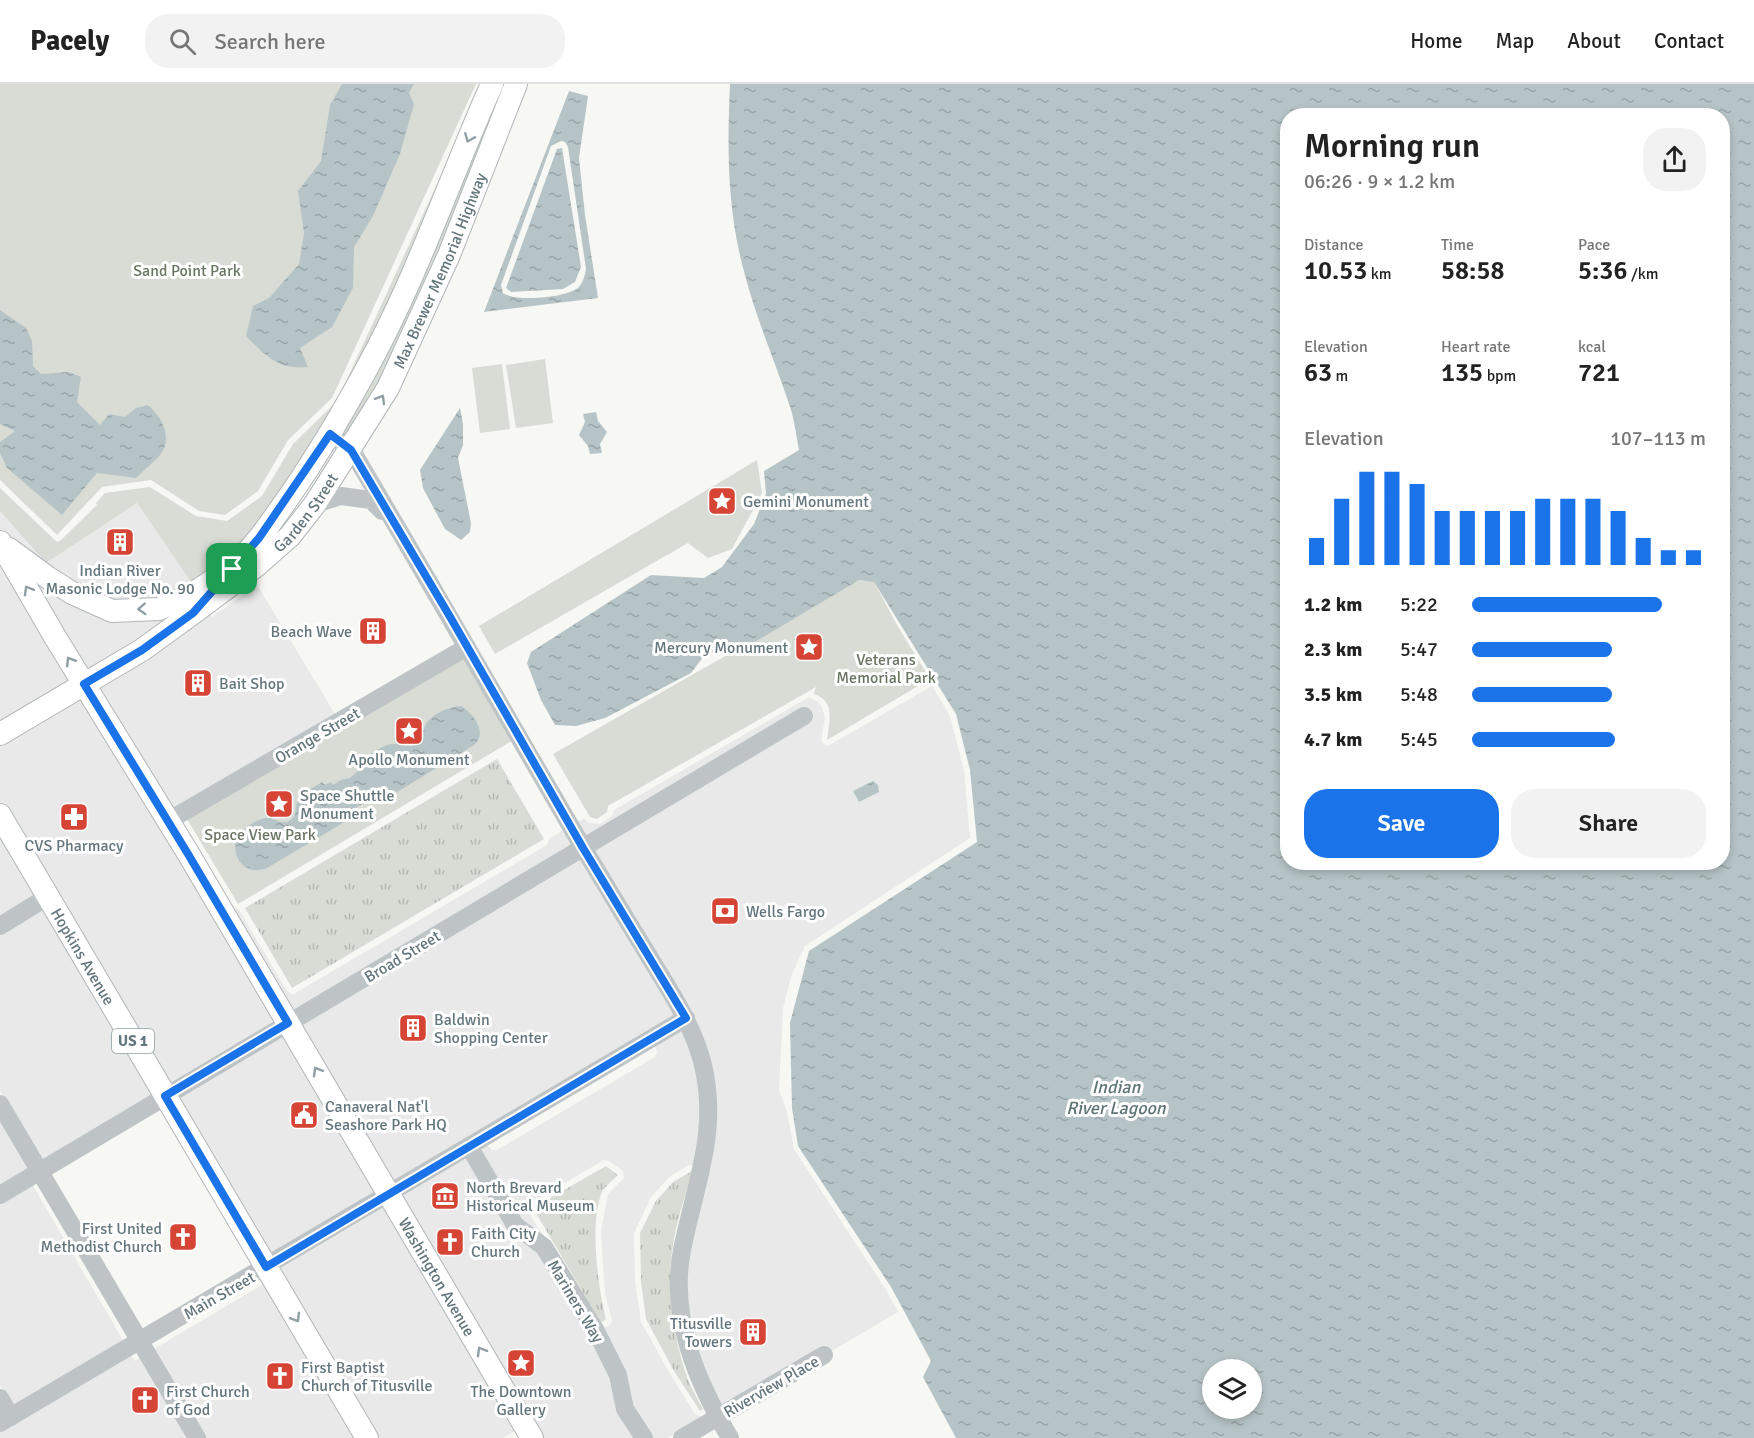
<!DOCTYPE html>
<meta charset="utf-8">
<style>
:root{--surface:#fff;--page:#f2f2f2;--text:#222;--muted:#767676;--line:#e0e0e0;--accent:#1a73e8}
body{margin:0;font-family:Signika,sans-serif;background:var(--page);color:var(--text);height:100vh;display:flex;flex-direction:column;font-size:22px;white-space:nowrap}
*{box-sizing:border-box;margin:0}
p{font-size:20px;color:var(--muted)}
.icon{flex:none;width:33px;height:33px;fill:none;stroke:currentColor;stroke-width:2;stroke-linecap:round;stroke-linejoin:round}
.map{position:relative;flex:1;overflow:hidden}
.panel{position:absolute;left:1280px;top:24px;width:450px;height:762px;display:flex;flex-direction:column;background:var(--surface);border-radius:24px;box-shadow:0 3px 9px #0003}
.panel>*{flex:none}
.buttons{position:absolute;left:1202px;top:1275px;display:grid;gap:12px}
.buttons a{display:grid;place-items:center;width:60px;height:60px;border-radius:50%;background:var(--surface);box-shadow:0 3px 9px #0003;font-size:30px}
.pin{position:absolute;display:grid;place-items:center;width:51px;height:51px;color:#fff;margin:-26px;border-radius:12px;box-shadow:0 3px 9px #0006}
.round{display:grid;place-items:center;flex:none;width:63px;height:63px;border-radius:24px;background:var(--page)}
.headline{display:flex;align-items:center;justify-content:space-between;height:102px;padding:0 24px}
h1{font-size:33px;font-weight:600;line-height:45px}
.stats{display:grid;grid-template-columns:repeat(3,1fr);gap:9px;height:102px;padding:6px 24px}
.stats div{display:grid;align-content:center}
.stats b{font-size:26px;font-weight:600}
.stats small{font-size:16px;font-weight:400}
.stats p{font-size:16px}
.chart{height:168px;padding:12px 24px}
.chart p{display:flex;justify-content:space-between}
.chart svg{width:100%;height:108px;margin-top:6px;stroke:var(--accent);stroke-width:6}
.button{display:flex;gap:12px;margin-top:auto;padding:12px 24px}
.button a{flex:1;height:69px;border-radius:24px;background:var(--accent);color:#fff;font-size:24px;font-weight:600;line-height:69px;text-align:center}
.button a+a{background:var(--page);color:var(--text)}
ul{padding:0 24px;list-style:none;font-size:20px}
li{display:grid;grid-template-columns:96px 72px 1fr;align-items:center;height:45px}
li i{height:15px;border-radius:8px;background:var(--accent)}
header{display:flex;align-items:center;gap:36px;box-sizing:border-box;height:84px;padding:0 30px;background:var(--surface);border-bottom:2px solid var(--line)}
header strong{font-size:28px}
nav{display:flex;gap:33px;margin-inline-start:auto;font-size:21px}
.search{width:420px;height:54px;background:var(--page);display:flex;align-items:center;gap:15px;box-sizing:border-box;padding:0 21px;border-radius:24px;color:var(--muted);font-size:22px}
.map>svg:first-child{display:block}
.built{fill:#e8e9e8}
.grass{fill:url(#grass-tufts)}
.green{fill:#d8dcd4}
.water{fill:url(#water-ripples);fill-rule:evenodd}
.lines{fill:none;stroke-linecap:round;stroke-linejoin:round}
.major-casing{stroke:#b0b6b9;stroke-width:24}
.minor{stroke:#bec4c6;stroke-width:18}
.major{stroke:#fff;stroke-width:22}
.oneway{stroke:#929fa4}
.route-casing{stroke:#fff;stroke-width:12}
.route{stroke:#1a73e8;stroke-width:8}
.labels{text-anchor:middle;stroke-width:6;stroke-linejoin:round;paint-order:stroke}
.shield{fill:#fff;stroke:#929fa4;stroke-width:1.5}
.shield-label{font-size:15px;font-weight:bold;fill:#64767d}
.park-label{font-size:16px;fill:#697663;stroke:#fff}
.street-label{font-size:16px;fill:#64767d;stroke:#fff}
.poi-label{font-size:16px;fill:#64767d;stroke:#fff;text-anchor:start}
.water-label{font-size:18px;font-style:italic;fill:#5f7578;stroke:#fff}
</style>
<header>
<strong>Pacely</strong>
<div class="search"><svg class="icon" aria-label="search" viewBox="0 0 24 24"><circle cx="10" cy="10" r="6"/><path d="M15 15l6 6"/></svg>Search here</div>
<nav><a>Home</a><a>Map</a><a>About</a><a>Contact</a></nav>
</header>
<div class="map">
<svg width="1754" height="1354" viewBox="0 0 1754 1354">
<defs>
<pattern id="grass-tufts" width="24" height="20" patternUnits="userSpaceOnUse" patternTransform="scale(1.5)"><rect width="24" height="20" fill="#d8dcd4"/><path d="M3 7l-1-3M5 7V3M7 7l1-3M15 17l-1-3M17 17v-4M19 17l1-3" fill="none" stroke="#b3b7b1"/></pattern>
<pattern id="water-ripples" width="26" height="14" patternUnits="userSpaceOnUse" patternTransform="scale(1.5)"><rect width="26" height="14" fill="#b7c4c7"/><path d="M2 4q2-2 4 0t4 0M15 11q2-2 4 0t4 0" fill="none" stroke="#98a4a7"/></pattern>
</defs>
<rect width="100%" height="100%" fill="#f7f7f4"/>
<path class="built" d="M137,419l56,82 -36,16 -44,2 -38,-16 -70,-49 -5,-9v-18l46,52z
M0,471l75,126 -75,44z
M23,484l46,31 123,4 -106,71z
M257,501l78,129 -166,97 -75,-124 114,-76 4,6z
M932,602l18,30 14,54 6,68 -165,108 -13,28 -9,34 -4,82 8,22 7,37 92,141 12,22 -68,40 -4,-7 -106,61 -28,-72 -5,-37 1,-42 28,-153 -123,-251 220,-132 -8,-12 -220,131 -8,-16 7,-4 5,5 11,1 12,-8 2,-6 195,-113 9,5 4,5 3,11 -4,22 2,4 5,2z
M83,610l196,326 -112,66 -167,-284v-59z
M182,738l51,85 6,3 48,81 5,4 255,-150 3,-7 15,-9 9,16 -284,168 -96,-163z
M0,744l38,66 -38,23z
M581,774l95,157 -285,169 -93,-158z
M45,823l111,186 -115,69 -41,-71v-156z
M683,945l12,33 7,38 -7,66 -6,-1 -20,12 -18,20 -17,36 1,48 6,41 29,52 25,40 7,3 -34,21h-17l-19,-31 -30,-78 8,-4 2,-5 -7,-26 -4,-63 7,-37 16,-16 -1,-7 -14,-10 -5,-1 -76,44v7l17,28 -25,-19 -41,-69 9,-6 4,5h5l158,-93 2,-5 -2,-6z
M286,949l94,158 -112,66 -93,-158z
M0,1033l30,51 -30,18z
M468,1073l71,95 51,83 22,42 24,61h-96l-141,-241z
M32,1100l92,158 -111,65 -13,-22v-182z
M388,1119l131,226 -16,9h-129l-99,-168z
M267,1198l92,156h-155l-52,-88z
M131,1271l4,6 6,-4 48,81h-189v-6z"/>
<path class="grass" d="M497,675l47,80 -252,149 -47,-80z
M606,1082l12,9c-5,5 -13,11 -16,17 -13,31 -4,95 4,127l-5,4 -68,-115z
M692,1087c-5,21 -13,42 -17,63 -10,45 -4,93 10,137 4,14 12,26 18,38l-3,2 -26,-40 -28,-52 -5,-37 -1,-49 16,-32 17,-19z"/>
<path class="green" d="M0,0h476l-144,314 -44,42 -30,51 -33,24 -26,-4 -48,-31 -49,7 -45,48 -57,-55z
M483,0l-121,278 -108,171 -27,30 -34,22 -56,-82 -91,60 -46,-52v-23l57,54 4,-2 36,-35 -1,-2 9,-10 45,-6 46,29 31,5 35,-25 31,-52 44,-43z
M500,0h8l-83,208 -43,92 -34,55 -9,-7z
M545,275l8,64 -37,5 -10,-63z
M502,280l8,65 -30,4 -8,-65z
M757,376l5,33 -30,56 -24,9 -20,-15 -193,111 -16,-28z
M859,496l15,2 23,43 33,54 -103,61c2,-18 9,-39 -13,-46l2,-7 -208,119 -1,6 -10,7 -7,-2 -37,-63z
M466,573l49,82 -277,165 -51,-85z"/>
<path class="water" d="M342,0h72l-5,9 5,11 -14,50 -27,62 -19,31 -1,41 -21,39 -32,21 8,19c-30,3 -42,-11 -62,-31l7,-30 16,-8 30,-34 5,-31 -6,-42 23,-30 9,-56z
M730,0h1024v1354h-798l-33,-61 8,-16 -40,-74 -93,-141 -6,-38 -2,-85 19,-72 168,-109 -7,-72 -14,-56 -82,-132 -15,-2 -106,63 -16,-1 -33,14 -13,17 -86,45 -29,8 -21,-1 -14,-25 -14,-37 4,-11 120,-77 53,3 18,-11 32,-43 12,-30 -2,-23 35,-21c-3,-16 -5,-34 -11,-49 -14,-42 -32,-83 -43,-126 -18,-63 -18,-126 -15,-191zM1287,32h435v746h-435zM1212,1286h39v38h-39z
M569,7l19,5 -9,62 6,57 13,83 -114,14zM561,57l4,1 3,5 18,122c-1,6 -3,13 -7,18 -11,11 -64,15 -76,6l-2,-8 50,-139z
M562,64l19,119 -6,15 -12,7 -52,3 -5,-4 51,-139z
M0,226l26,18 6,13 1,25 8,8 27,-2 13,5 -4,25 23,23 9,-11 16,3 11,-9 12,-3c13,11 26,33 12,50 -7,8 -16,15 -24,23l-39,-5 -35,42 -55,-47 -7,-15v-11l15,-11 -15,-7z
M460,324l3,16v21l-5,13 13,65 -1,9 -9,8 -16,-11 -22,-41 -3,-18z
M596,328l2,9 9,11 -7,12 2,9 -12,1 -2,-8 -9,-11 6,-13 -2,-8z
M461,622c13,8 27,27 13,39l-80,49 -3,-3 -10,7 -2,-3 -29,16 1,3 -10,6 2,3 -76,45c-4,1 -9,3 -13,2 -18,-2 -25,-28 -13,-39 8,-6 19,-14 29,-13 8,2 14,8 22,1 5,-5 3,-11 5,-17 4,-10 16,-14 25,-20l3,3 6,-3 2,3 8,-5 9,-2 14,-13 -1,-3 8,-5 -1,-3c8,-4 16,-11 25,-10 7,0 12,4 19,1 8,-3 7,-12 11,-19 6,-12 23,-19 36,-20z
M873,697l5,4 1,7 -20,10 -6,-11z"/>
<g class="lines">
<g class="major-casing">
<g id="major">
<path id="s1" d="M0,458l55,95 133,216 344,585"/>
<path d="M9,465l38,28 25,16 40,18 47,-2 32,-14 24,-16"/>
<path d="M223,494c12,-14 26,-27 37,-41 40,-53 76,-111 107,-169 50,-91 83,-190 125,-284"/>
<path id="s2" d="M0,650l142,-84 51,-37 63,-47 34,-30 25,-32 73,-116 61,-133 67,-171"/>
<path id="s3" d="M0,731l367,623"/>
</g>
</g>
<path class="minor" d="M330,349l21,16c79,133 155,267 233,400 21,35 42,70 63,104 21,35 44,68 55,108 18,69 -7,123 -20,189 -13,67 15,132 48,188
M315,420l26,-8 30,4 11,11
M168,737l299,-174
M0,842l47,-29
M0,1020l197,334
M470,1064l45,77 29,22 52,84 22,44 7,34 19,29
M0,1111l804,-479
M0,1314l11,19
M0,1339l686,-405
M682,1354l142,-83"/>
<use href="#major" class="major"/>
</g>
<defs><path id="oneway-chevron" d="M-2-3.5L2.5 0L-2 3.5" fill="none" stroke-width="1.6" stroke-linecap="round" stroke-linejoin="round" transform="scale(1.5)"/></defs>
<g class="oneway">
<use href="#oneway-chevron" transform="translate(469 54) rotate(112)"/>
<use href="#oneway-chevron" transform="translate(381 315) rotate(-59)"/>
<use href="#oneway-chevron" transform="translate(28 506) rotate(-120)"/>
<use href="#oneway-chevron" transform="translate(142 525) rotate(177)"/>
<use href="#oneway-chevron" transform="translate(70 577) rotate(-122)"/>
<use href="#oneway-chevron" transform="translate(317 987) rotate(-121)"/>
<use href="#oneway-chevron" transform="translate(296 1234) rotate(59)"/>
<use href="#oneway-chevron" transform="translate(481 1267) rotate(-120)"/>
</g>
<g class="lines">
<g class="route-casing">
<path id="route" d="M330,350l21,16 98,165 134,233 103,170 -420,249 -101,-171 123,-73 -100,-169 -104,-170 58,-34 51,-37 66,-75z"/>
</g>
<use href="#route" class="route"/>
</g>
<defs>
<g id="sight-square" transform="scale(1.5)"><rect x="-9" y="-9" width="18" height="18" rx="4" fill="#d64435" stroke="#fff"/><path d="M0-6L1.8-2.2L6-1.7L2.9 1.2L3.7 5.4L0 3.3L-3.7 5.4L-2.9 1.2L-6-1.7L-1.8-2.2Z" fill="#fff"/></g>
<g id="building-square" transform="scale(1.5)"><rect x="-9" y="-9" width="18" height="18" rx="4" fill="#d64435" stroke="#fff"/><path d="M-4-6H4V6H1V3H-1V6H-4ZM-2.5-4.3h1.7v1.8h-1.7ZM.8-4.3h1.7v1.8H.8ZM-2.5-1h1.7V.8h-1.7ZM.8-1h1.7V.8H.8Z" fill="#fff"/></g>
<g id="pharmacy-square" transform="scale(1.5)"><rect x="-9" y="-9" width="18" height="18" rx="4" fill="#d64435" stroke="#fff"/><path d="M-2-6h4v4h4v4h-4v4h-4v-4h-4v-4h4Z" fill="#fff"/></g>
<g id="bank-square" transform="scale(1.5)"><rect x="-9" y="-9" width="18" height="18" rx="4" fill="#d64435" stroke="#fff"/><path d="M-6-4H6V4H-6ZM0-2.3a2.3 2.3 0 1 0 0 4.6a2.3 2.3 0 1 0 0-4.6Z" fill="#fff"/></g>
<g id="civic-square" transform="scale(1.5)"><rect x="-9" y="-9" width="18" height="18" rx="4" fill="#d64435" stroke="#fff"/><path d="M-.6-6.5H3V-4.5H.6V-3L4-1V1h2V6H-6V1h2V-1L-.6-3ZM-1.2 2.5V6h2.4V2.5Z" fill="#fff"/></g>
<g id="museum-square" transform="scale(1.5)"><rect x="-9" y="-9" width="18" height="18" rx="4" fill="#d64435" stroke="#fff"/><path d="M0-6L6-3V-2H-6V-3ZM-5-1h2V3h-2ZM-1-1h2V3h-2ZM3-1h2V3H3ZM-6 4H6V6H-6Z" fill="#fff"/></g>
<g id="church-square" transform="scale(1.5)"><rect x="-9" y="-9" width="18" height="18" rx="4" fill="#d64435" stroke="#fff"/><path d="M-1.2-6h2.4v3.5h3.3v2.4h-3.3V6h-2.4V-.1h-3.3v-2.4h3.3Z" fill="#fff"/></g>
</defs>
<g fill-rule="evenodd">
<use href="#sight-square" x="722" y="417"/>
<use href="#building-square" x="120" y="458"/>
<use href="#building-square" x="373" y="547"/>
<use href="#sight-square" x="809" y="563"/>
<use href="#building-square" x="198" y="599"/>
<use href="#sight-square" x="409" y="647"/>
<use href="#sight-square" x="279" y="720"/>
<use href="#pharmacy-square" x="74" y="733"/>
<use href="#bank-square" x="725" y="827"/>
<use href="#building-square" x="413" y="944"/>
<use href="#civic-square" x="304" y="1031"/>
<use href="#museum-square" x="445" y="1112"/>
<use href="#church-square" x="183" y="1153"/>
<use href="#church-square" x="450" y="1158"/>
<use href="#building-square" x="753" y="1248"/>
<use href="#sight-square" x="521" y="1279"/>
<use href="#church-square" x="280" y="1292"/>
<use href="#church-square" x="145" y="1316"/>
</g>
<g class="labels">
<rect class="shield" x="112" y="945" width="42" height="24" rx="4.5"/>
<g class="shield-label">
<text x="133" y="962">US 1</text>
</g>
<g class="park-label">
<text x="187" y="192">Sand Point Park</text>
<text x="886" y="581">Veterans<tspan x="886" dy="18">Memorial Park</tspan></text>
<text x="260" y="756">Space View Park</text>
</g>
<g class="street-label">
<text dy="6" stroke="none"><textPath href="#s2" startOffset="658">Max Brewer Memorial Highway</textPath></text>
<text dy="6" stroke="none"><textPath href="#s2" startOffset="380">Garden Street</textPath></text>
<text transform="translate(317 651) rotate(-30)" y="6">Orange Street</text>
<text dy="6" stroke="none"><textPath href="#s3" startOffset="164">Hopkins Avenue</textPath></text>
<text transform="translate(402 872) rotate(-31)" y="6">Broad Street</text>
<text dy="6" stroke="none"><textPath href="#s1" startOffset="855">Washington Avenue</textPath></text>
<text transform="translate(219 1211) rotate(-30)" y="6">Main Street</text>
<text transform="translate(576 1217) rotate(59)" y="6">Mariners Way</text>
<text transform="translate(771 1302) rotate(-30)" y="6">Riverview Place</text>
</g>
<g class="poi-label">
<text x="743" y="423">Gemini Monument</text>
<text x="120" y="492" text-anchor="middle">Indian River<tspan x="120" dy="18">Masonic Lodge No. 90</tspan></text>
<text x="352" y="553" text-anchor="end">Beach Wave</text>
<text x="788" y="569" text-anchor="end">Mercury Monument</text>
<text x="219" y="605">Bait Shop</text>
<text x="409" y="681" text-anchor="middle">Apollo Monument</text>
<text x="300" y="717">Space Shuttle<tspan x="300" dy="18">Monument</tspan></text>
<text x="74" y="767" text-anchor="middle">CVS Pharmacy</text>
<text x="746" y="833">Wells Fargo</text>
<text x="434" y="941">Baldwin<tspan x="434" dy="18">Shopping Center</tspan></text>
<text x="325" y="1028">Canaveral Nat'l<tspan x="325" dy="18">Seashore Park HQ</tspan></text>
<text x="466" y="1109">North Brevard<tspan x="466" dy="18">Historical Museum</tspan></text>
<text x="162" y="1150" text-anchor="end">First United<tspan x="162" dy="18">Methodist Church</tspan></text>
<text x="471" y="1155">Faith City<tspan x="471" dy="18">Church</tspan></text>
<text x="732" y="1245" text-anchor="end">Titusville<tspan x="732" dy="18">Towers</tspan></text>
<text x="301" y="1289">First Baptist<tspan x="301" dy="18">Church of Titusville</tspan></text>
<text x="166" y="1313">First Church<tspan x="166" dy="18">of God</tspan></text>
<text x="521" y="1313" text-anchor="middle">The Downtown<tspan x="521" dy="18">Gallery</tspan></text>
</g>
<g class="water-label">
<text x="1116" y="1009">Indian<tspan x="1116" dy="21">River Lagoon</tspan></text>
</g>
</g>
</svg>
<div class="buttons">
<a><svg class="icon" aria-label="layers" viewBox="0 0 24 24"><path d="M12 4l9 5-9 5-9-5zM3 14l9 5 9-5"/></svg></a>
</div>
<div class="pin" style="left:232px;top:485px;background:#1e9e55"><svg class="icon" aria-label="arrive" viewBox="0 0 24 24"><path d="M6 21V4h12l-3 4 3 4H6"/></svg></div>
<section class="panel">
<div class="headline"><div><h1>Morning run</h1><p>06:26 · 9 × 1.2 km</p></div><a class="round"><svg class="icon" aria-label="share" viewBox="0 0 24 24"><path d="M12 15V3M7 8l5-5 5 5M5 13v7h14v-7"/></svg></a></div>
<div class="stats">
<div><p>Distance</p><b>10.53<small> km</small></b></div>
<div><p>Time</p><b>58:58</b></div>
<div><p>Pace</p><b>5:36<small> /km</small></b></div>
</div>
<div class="stats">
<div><p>Elevation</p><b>63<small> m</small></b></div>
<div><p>Heart rate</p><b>135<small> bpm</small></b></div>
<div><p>kcal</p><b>721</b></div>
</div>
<div class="chart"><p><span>Elevation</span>107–113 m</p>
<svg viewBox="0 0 160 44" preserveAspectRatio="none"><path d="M5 44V33M15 44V17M25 44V6M35 44V6M45 44V11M55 44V22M65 44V22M75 44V22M85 44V22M95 44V17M105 44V17M115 44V17M125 44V22M135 44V33M145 44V38M155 44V38"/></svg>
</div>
<ul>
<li><b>1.2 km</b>5:22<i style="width:81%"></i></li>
<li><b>2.3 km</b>5:47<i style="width:60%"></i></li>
<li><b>3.5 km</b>5:48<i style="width:60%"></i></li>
<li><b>4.7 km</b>5:45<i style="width:61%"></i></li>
</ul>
<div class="button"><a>Save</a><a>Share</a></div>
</section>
</div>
